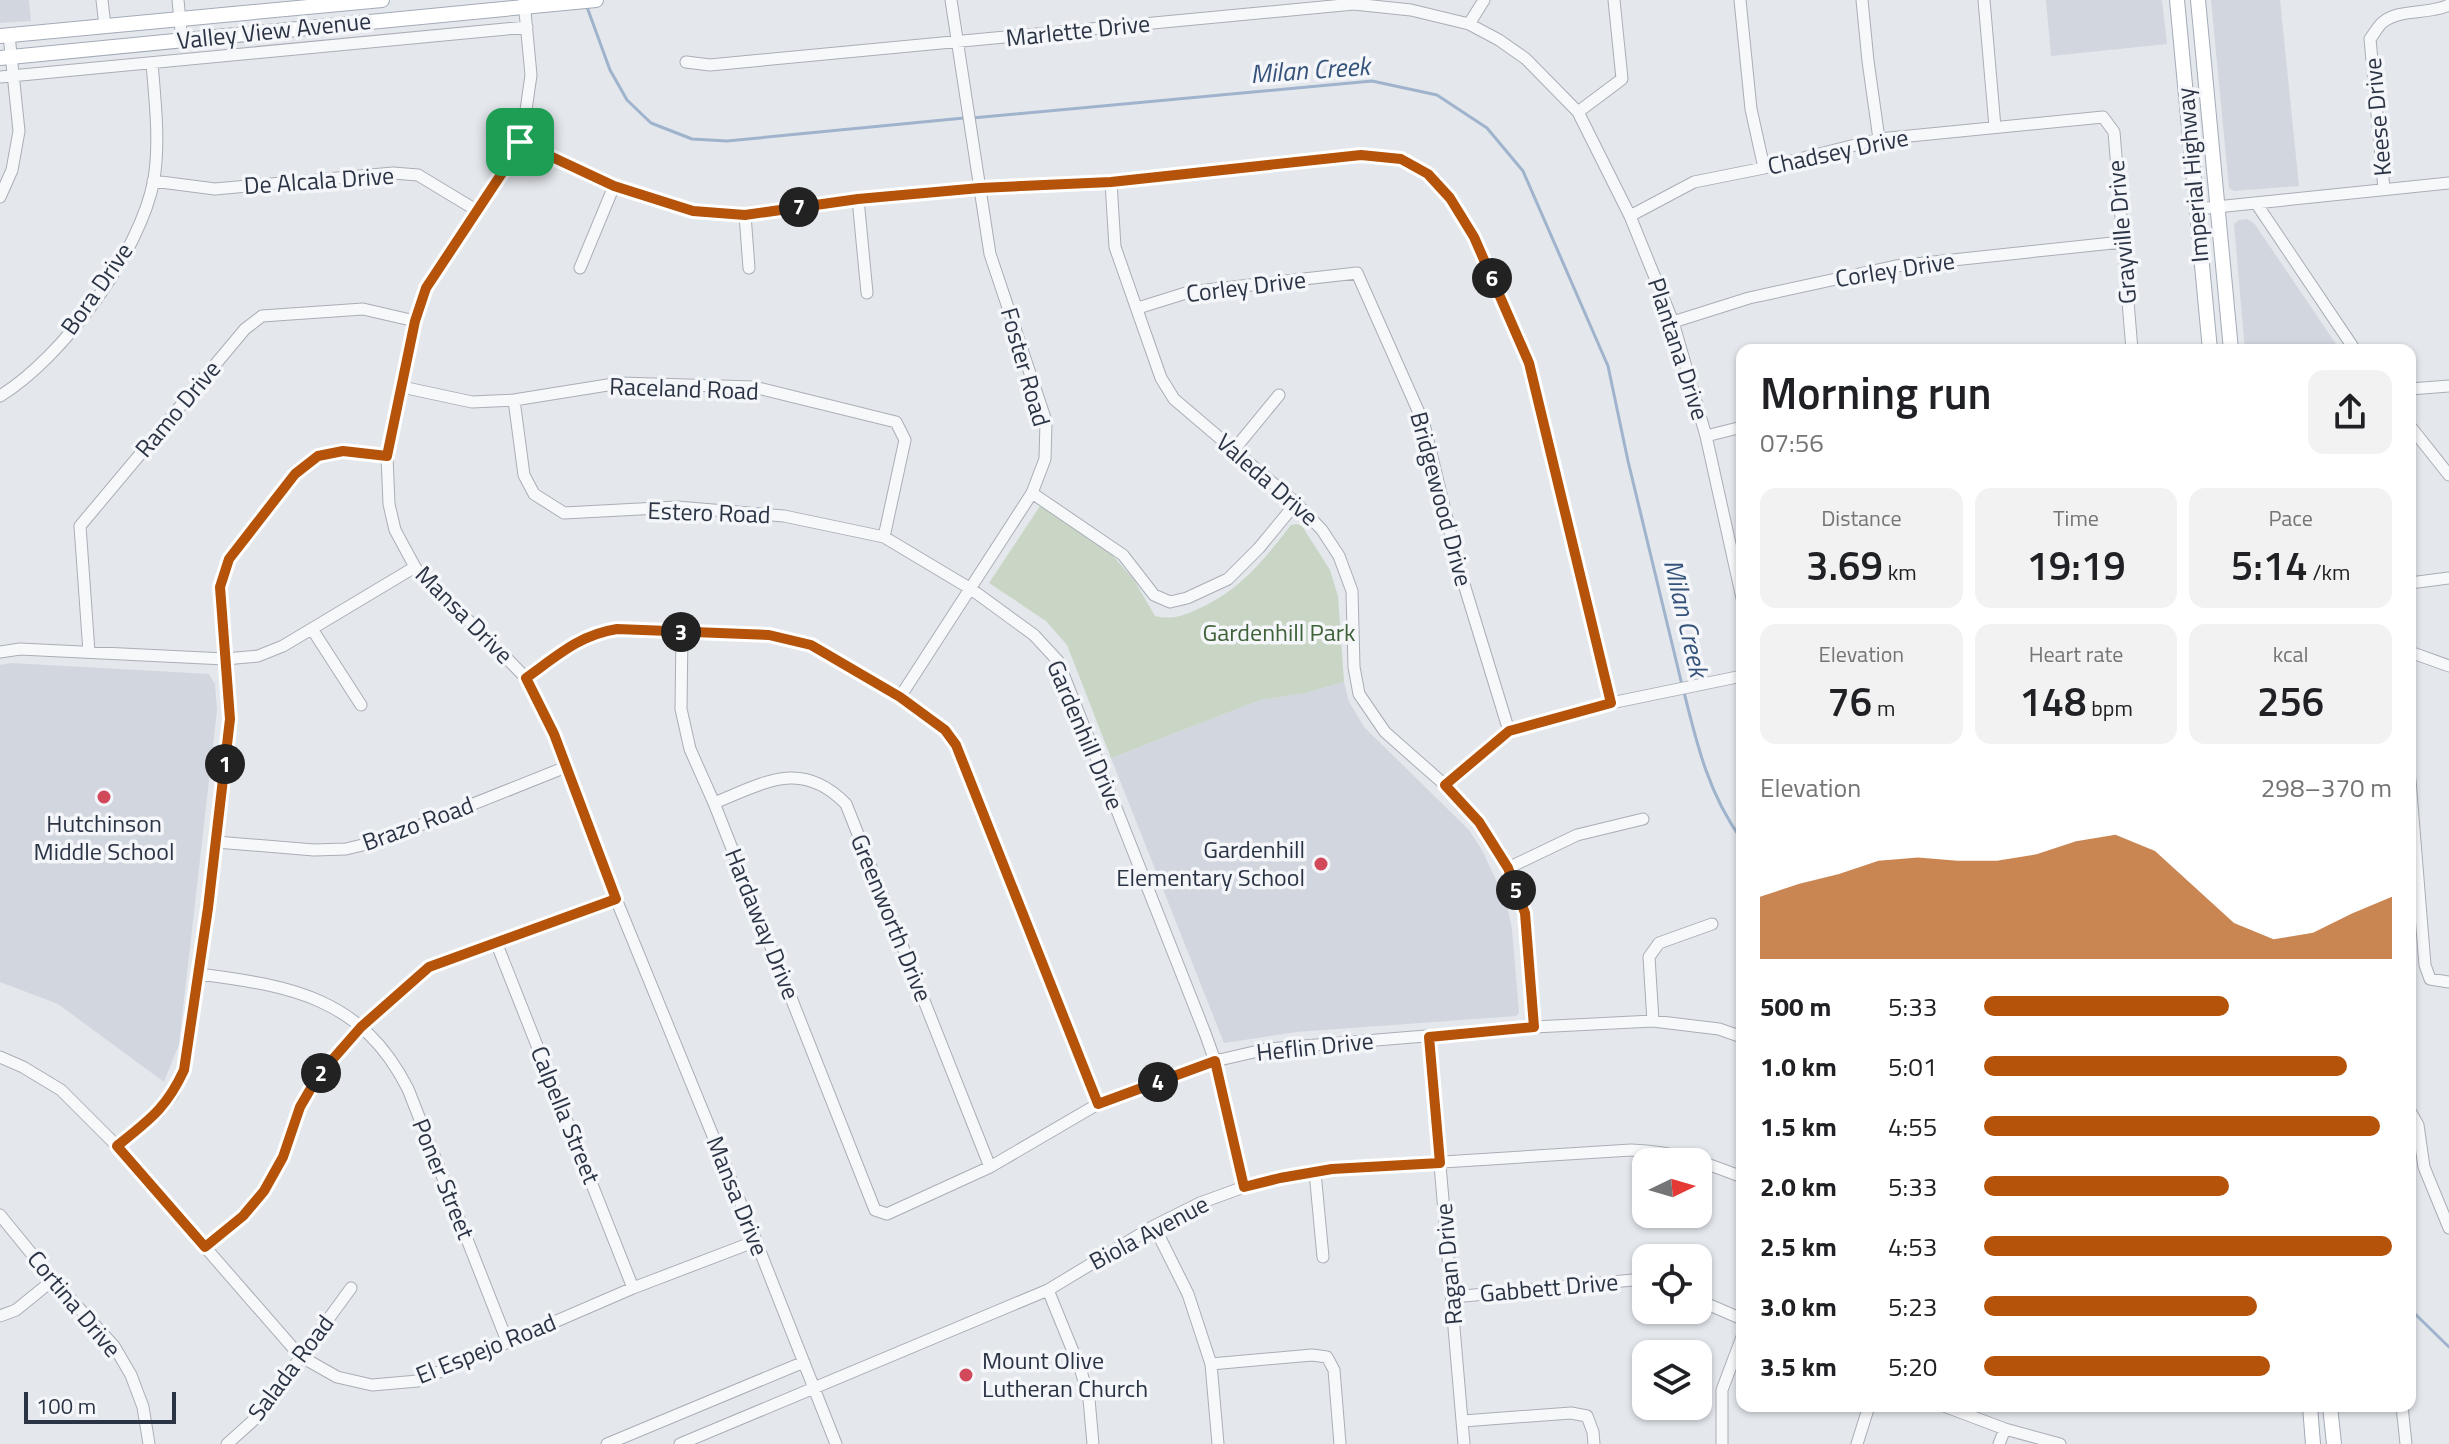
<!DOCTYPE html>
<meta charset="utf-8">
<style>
:root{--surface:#fff;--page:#f2f2f2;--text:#202124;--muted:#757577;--accent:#b45309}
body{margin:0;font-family:"Titillium Web",sans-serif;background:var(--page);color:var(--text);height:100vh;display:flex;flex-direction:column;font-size:30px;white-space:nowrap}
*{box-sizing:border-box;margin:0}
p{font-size:26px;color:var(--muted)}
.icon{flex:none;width:44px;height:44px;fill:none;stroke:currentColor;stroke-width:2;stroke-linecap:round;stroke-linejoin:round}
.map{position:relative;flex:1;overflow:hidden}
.details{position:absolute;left:1736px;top:344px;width:680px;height:1068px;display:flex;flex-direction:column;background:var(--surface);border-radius:16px;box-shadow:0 2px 6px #0004}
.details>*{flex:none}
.needle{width:52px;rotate:85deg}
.buttons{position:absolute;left:1632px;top:1148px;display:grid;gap:16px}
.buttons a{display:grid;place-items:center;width:80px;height:80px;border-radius:16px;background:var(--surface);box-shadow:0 2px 6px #0004;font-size:40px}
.scale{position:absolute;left:24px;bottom:20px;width:152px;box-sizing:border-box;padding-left:8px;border:4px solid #2b3445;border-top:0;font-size:22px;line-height:28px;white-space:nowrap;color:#2b3445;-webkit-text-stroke:6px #f4f6f9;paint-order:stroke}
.pin{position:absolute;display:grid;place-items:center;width:68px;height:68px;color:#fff;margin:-34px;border-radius:16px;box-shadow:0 4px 12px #0006}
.km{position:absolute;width:40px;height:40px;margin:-20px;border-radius:50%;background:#222;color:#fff;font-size:22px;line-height:40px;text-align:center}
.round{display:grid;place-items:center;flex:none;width:84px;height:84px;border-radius:16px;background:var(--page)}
.headline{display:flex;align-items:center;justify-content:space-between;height:136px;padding:0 24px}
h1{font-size:44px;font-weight:600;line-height:60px}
.metrics{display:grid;grid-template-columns:repeat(3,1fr);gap:12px;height:136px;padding:8px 24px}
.metrics div{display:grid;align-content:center;border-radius:16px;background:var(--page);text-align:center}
.metrics b{font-size:40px;font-weight:600}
.metrics small{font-size:22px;font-weight:400}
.metrics p{font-size:22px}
.chart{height:224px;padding:16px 24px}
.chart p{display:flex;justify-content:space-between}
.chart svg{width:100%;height:144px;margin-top:8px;fill:var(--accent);opacity:.7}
ul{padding:0 24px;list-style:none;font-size:26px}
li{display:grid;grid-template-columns:128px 96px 1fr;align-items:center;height:60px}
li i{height:20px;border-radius:10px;background:var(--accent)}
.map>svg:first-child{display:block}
.built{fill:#d2d6de}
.green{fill:#c9d6c5}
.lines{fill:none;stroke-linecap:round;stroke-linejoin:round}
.stream{stroke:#9fb4cc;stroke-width:3}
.minor-casing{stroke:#a9aeb7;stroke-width:13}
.major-casing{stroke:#a3abb8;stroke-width:16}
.minor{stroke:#f7f8fa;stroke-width:11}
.major{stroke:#fff;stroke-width:14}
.route-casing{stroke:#fff;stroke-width:16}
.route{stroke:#b45309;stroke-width:10}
.poi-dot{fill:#d1495b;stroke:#f4f6f9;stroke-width:3}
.labels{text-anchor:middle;stroke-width:7;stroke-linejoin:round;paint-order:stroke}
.street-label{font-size:24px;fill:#2b3445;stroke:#f4f6f9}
.park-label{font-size:24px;fill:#3f6138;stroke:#f4f6f9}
.poi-label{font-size:24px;fill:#2b3445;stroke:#f4f6f9}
.water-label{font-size:26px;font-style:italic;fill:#34527a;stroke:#f4f6f9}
</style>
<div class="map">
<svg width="2449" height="1444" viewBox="0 0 2449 1444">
<rect width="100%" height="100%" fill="#e4e7ec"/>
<path class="built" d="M0,0h29l2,21 -31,2z
M2046,0h116l5,44 -116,12z
M2211,0h69l19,186 -65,5 -5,-3z
M2247,219l7,4 86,127h-95l-11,-126 5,-4z
M11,663l198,11 6,10 2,26 -38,334 -15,38 -106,-78 -58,-22v-317z
M1344,682l5,20 16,26 104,102 14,22 24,52 5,25 7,84 -3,3 -220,16 -72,11 -113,-285 149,-58 45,-7z"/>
<path class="green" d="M1040,506l66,42 28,32 21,36c16,4 28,0 43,-7 42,-19 65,-48 93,-84l6,-1 5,2 28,44 8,26 6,86 -39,11 -45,7 -149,58 -44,-113 -21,-24 -57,-38z"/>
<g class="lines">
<path class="stream" d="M587,7l23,63 17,30 24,23 41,16 35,2 237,-23
M972,118l400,-37 65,14 50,33 36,43 85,195 20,95 54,224
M1684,692c13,53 25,103 58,148
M2410,1309l39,38"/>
<g class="minor-casing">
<path id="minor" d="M102,0l3,26
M178,0l4,41
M1740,0l11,109 13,59
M1862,0l6,61 11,78
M1984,0l11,127
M524,1l7,74 -8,56 -19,39 -78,118 -11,33 -28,135 2,48 6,26 20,37 17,22 46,40 48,49 28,56 62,165 140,342 80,203
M1469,24l15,-24
M686,62l24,3 644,-61 57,6 58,14 30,16 27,19 52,53 52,104 43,106 33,114 36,162
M0,77l527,-50
M1578,112l44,-33 -8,-79
M520,142l94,44 79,25 52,4 113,-16 122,-11 131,-6 250,-27 40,4 27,15 22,24 24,39 55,126 82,340
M153,181l62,8 178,-16 25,2 58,35
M1111,182l4,65 46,131 13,21 122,104 26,27 17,26 13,35 2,76 5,27 26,38 60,53 34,37 29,46 17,45 9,114
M2384,189l-14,-150c4,-5 8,-13 13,-17 18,-14 46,-7 66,-17
M0,197l12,-27 7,-39 -10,-96
M858,199l9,94
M2256,203l99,147
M2197,209l252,-26
M745,215l4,53
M1630,216l64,-34 70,-14 115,-29 224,-22 11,15 18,218
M580,268l34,-82
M1138,308l51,-16 168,-19 67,151 35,144 50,163
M1673,322l76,-24 147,-32 226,-24
M402,387l70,15 42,-2 106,-17 134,4 142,35 9,18 -21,97
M2410,389l39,-3
M0,396c62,-38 141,-144 154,-217 6,-38 1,-78 -2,-116
M514,400l10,75 10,19 30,19 113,-6 107,9 100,21 87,52 63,46 24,26 147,372 10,28 29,126
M2410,426l39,49
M1706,436l36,-9
M1233,451l46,-56
M1032,493l91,62 31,40 16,7 17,-4 41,-19 31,-31 37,-45
M2410,583l39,-5
M312,629l49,76
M682,632l-1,77 9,40 24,54 161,407 12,4 103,-47 108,-63 117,-43 52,-12 267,-22 119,-6 66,8 23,8
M0,652l20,-3 205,10 33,-3 25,-10 132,-79
M89,652l-9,-126 165,-197 17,-13 101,-7 52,12
M2410,652l39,14
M526,678c32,-22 51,-42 91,-49l152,6 42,10 89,52 45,33 11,15 142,359
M900,697l132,-204 13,-34 1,-38 -56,-167 -39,-254
M2410,780l15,185 5,14 19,3
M1445,785l64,-54 102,-28 131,-27
M714,803c50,-20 87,-45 132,1l144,363
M216,842l98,8 32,-1 37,-9 183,-73
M1508,868l69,-33 66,-16
M496,942l137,346
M199,974c93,12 163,24 209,115l99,252
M1653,1021l-4,-64 10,-14 53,-19
M1429,1037l35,407
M0,1057l23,10 38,23 56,56 183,210 37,21 35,8 46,-4 215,-93 123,-47
M2410,1111l8,14 6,42 25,61
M117,1146l41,-33 15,-19 11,-24 15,-96 31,-255 -10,-132 9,-28 66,-85 23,-18 25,-5 44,5
M1315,1172l8,85
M0,1215l53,65 61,66 17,29 12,32 6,37
M1154,1226l34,68 23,70 7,80
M205,1247l38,-31 21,-25 19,-34 17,-50 18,-31 43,-49 68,-60 187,-68
M1048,1290l33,81 8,28 4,45
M1453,1297l180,-17 13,2
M1698,1300l44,19
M0,1316l16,-6 37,-30
M1211,1364l101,-9 15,2 7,13 6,74
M1944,1406l61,23 55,15
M2402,1406l4,38
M1463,1421l108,-8 16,3 6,16 1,12
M227,1444l30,-27 94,-129
M607,1444l197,-82
M680,1444l368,-154 106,-64 46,-23 44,-16 36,-9 52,-9 299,-19c45,2 70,11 111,27
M1722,1444v-54l20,-53
M1857,1444l12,-38
M1999,1444l6,-15"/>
</g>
<g class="major-casing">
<path id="major" d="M2177,0l33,350
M2198,0l33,350
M0,36l382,-36
M0,58l596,-58
M2310,1406l3,38
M2330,1406l4,38"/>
</g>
<use href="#minor" class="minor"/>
<use href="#major" class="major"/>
</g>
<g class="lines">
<g class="route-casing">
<path id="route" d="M520,142l94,44 79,25 52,4 113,-16 122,-11 131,-6 250,-27 40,4 27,15 22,24 24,39 55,126 82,340 -102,28 -64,54 34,37 29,46 17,45 9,114 -105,10 11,126 -108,6 -52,9 -36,9 -29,-126 -117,43 -142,-359 -11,-15 -45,-33 -89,-52 -42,-10 -152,-6c-38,6 -60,27 -91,49l28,56 62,165 -187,68 -68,60 -43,49 -18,31 -17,50 -19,34 -21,25 -38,31 -88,-101c32,-26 49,-37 67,-76l24,-162 22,-189 -10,-132 9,-28 66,-85 23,-18 25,-5 44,5 28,-135 11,-33 78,-118z"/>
</g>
<use href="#route" class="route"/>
</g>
<g class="poi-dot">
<circle cx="104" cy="797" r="8"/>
<circle cx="1321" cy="864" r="8"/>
<circle cx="966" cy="1375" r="8"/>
</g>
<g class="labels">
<g class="street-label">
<text transform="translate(274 31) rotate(-6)" y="8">Valley View Avenue</text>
<text transform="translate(1078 31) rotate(-6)" y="8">Marlette Drive</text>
<text transform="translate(2378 117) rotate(-95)" y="8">Keese Drive</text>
<text transform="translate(1838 152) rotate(-12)" y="8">Chadsey Drive</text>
<text transform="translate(2193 175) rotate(-95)" y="8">Imperial Highway</text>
<text transform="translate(319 181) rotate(-4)" y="8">De Alcala Drive</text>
<text transform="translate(2122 232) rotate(-95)" y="8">Grayville Drive</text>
<text transform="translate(1895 270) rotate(-9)" y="8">Corley Drive</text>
<text transform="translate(1246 287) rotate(-7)" y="8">Corley Drive</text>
<text transform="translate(97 289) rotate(-55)" y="8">Bora Drive</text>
<text transform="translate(1678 349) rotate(72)" y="8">Plantana Drive</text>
<text transform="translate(1025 367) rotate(74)" y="8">Foster Road</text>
<text transform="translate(684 389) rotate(2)" y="8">Raceland Road</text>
<text transform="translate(178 409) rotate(-50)" y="8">Ramo Drive</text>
<text transform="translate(1267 480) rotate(41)" y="8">Valeda Drive</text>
<text transform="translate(1441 499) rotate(75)" y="8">Bridgewood Drive</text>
<text transform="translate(709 513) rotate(2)" y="8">Estero Road</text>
<text transform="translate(464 615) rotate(45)" y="8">Mansa Drive</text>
<text transform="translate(1085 735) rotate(67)" y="8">Gardenhill Drive</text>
<text transform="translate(418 824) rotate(-20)" y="8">Brazo Road</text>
<text transform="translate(891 918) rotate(68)" y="8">Greenworth Drive</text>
<text transform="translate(762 924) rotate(68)" y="8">Hardaway Drive</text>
<text transform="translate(1315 1047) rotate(-6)" y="8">Heflin Drive</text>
<text transform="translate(565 1115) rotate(68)" y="8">Calpella Street</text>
<text transform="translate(443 1179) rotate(68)" y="8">Poner Street</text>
<text transform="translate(737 1196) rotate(68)" y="8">Mansa Drive</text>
<text transform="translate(1149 1233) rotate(-28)" y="8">Biola Avenue</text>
<text transform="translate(1449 1264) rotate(-95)" y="8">Ragan Drive</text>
<text transform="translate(1549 1288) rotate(-5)" y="8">Gabbett Drive</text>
<text transform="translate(74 1304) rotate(50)" y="8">Cortina Drive</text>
<text transform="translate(486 1349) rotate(-22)" y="8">El Espejo Road</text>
<text transform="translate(291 1368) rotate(-53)" y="8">Salada Road</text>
</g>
<g class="park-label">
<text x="1279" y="641">Gardenhill Park</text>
</g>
<g class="poi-label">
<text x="104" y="832">Hutchinson<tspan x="104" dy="28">Middle School</tspan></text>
<text x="1305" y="858" text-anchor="end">Gardenhill<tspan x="1305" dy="28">Elementary School</tspan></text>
<text x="982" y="1369" text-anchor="start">Mount Olive<tspan x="982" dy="28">Lutheran Church</tspan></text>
</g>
<g class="water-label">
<text transform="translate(1310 70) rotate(-4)" y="9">Milan Creek</text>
<text transform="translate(1686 618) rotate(77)" y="9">Milan Creek</text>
</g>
</g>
</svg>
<div class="buttons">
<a><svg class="needle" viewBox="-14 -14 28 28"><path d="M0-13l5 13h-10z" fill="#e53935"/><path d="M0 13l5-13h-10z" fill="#757577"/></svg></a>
<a><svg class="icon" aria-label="locate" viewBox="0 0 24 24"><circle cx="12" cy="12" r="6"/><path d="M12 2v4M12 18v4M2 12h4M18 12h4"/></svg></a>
<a><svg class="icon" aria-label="layers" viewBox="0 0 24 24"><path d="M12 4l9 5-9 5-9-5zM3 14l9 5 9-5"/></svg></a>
</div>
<div class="scale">100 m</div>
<div class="pin" style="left:520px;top:142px;background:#1e9e55"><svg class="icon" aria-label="arrive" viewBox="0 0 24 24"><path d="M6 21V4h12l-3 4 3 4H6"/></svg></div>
<b class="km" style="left:225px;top:764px">1</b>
<b class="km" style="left:321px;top:1073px">2</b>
<b class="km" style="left:681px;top:632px">3</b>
<b class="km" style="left:1158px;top:1082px">4</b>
<b class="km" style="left:1516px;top:890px">5</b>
<b class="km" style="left:1492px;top:278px">6</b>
<b class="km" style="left:799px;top:207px">7</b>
<section class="details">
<div class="headline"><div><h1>Morning run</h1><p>07:56</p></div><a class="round"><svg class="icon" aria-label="share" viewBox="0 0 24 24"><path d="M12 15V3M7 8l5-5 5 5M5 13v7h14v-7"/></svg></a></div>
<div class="metrics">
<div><p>Distance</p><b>3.69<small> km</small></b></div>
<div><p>Time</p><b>19:19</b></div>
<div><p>Pace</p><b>5:14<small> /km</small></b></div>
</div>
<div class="metrics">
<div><p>Elevation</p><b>76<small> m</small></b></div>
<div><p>Heart rate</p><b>148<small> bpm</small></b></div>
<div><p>kcal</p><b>256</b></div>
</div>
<div class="chart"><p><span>Elevation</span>298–370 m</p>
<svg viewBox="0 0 160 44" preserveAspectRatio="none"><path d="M0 44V25L10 21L20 18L30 14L40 13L50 14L60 14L70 12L80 8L90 6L100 11L110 22L120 33L130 38L140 36L150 30L160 25V44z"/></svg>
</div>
<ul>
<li><b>500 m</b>5:33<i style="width:60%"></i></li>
<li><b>1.0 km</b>5:01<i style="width:89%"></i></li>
<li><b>1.5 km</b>4:55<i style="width:97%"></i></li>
<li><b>2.0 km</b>5:33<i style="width:60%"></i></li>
<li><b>2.5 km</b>4:53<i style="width:100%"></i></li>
<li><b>3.0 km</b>5:23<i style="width:67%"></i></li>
<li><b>3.5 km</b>5:20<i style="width:70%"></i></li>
</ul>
</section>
</div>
